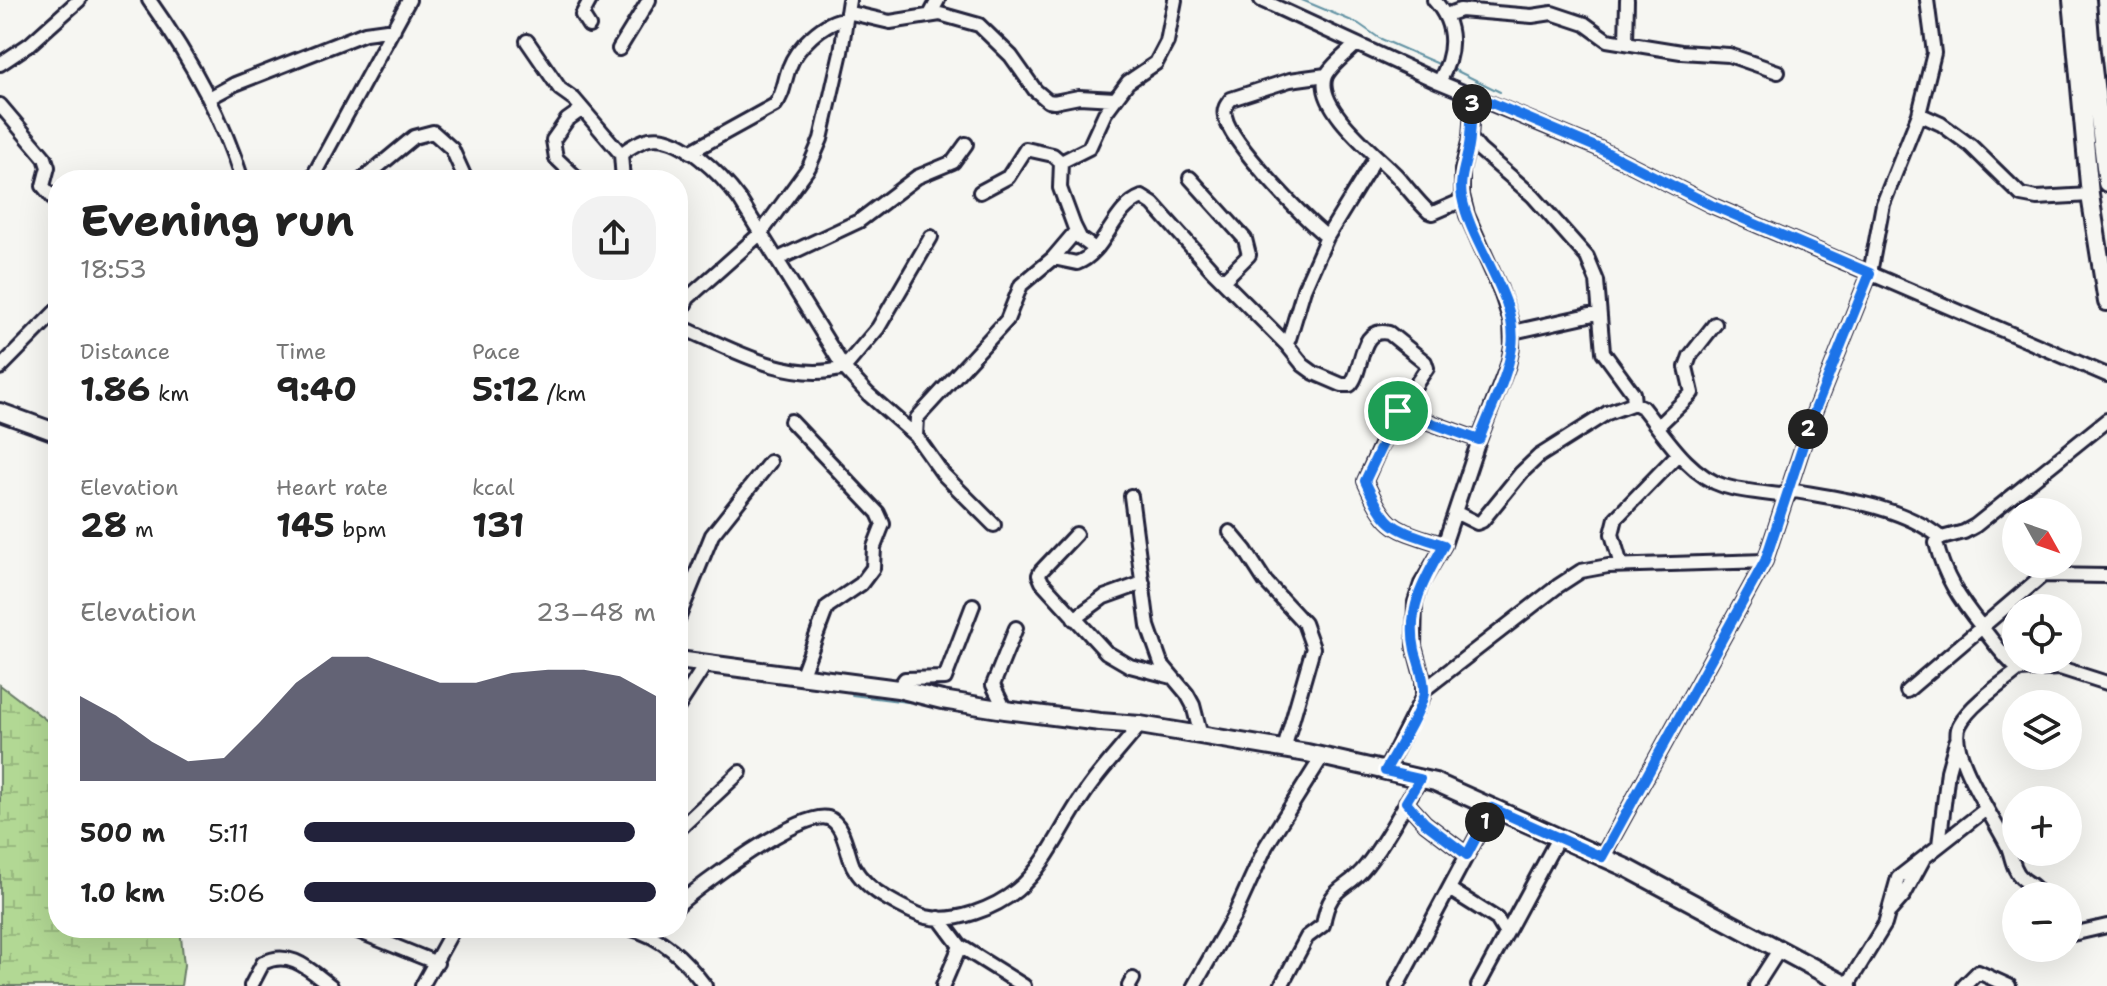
<!DOCTYPE html>
<meta charset="utf-8">
<style>
:root{--surface:#fff;--page:#f2f2f2;--text:#222;--muted:#767676;--accent:#22223b}
body{margin:0;font-family:"Shantell Sans",sans-serif;background:var(--page);color:var(--text);height:100vh;display:flex;flex-direction:column;font-size:30px;white-space:nowrap}
*{box-sizing:border-box;margin:0}
p{font-size:26px;color:var(--muted)}
.icon{flex:none;width:44px;height:44px;fill:none;stroke:currentColor;stroke-width:2;stroke-linecap:round;stroke-linejoin:round}
.map{position:relative;flex:1;overflow:hidden}
.sheet{position:absolute;left:48px;top:170px;width:640px;height:768px;display:flex;flex-direction:column;background:var(--surface);border-radius:32px;box-shadow:0 8px 32px #0002}
.sheet>*{flex:none}
.needle{width:52px;rotate:130deg}
.tools{position:absolute;left:2002px;top:498px;display:grid;gap:16px}
.tools a{display:grid;place-items:center;width:80px;height:80px;border-radius:50%;background:var(--surface);box-shadow:0 8px 32px #0002;font-size:40px}
.pin{position:absolute;display:grid;place-items:center;width:68px;height:68px;color:#fff;margin:-34px;border:4px solid #fff;border-radius:50%;box-shadow:0 2px 8px #0007}
.km{position:absolute;width:40px;height:40px;margin:-20px;border-radius:50%;background:#222;color:#fff;font-size:22px;line-height:40px;text-align:center}
.round{display:grid;place-items:center;flex:none;width:84px;height:84px;border-radius:32px;background:var(--page)}
.head{display:flex;align-items:center;justify-content:space-between;height:136px;padding:0 32px}
h1{font-size:44px;font-weight:700;line-height:60px}
.figures{display:grid;grid-template-columns:repeat(3,1fr);gap:12px;height:136px;padding:8px 32px}
.figures div{display:grid;align-content:center}
.figures b{font-size:34px;font-weight:700}
.figures small{font-size:22px;font-weight:400}
.figures p{font-size:22px}
.chart{height:224px;padding:16px 32px}
.chart p{display:flex;justify-content:space-between}
.chart svg{width:100%;height:144px;margin-top:8px;fill:var(--accent);opacity:.7}
ul{padding:0 32px;list-style:none;font-size:26px}
li{display:grid;grid-template-columns:128px 96px 1fr;align-items:center;height:60px}
li i{height:20px;border-radius:10px;background:var(--accent)}
.map>svg:first-child{display:block}
.wetland{fill:url(#wetland-marsh);stroke:#6a7d68;stroke-width:2}
.lines{fill:none;stroke-linecap:round;stroke-linejoin:round}
.stream{stroke:#6393a4;stroke-width:2}
.minor-casing{stroke:#22223b;stroke-width:18}
.major-casing{stroke:#22223b;stroke-width:22}
.minor{stroke:#f6f6f2;stroke-width:12}
.major{stroke:#f6f6f2;stroke-width:16}
.route-casing{stroke:#fff;stroke-width:16}
.route{stroke:#1a73e8;stroke-width:10}
</style>
<div class="map">
<svg width="2107" height="986" viewBox="0 0 2107 986">
<defs>
<pattern id="wetland-marsh" width="20" height="14" patternUnits="userSpaceOnUse" patternTransform="scale(2)"><rect width="20" height="14" fill="#b2d894"/><path d="M1 5h8M5 5V1M11 12h8M15 12V8" fill="none" stroke="#99b980"/></pattern>
</defs>
<rect width="100%" height="100%" fill="#f6f6f2"/>
<filter id="ink" filterUnits="userSpaceOnUse"><feTurbulence type="fractalNoise" baseFrequency=".0125" numOctaves="2"/><feDisplacementMap in="SourceGraphic" scale="16" xChannelSelector="R" yChannelSelector="G"/><feConvolveMatrix kernelMatrix="1 2 1 2 8 2 1 2 1" color-interpolation-filters="sRGB"/></filter>
<g filter="url(#ink)">
<path class="wetland" d="M0,685l58,44v199h122l4,37 -3,21h-181z"/>
<g class="lines">
<path class="stream" d="M1302,0l57,24 20,14 62,27
M1451,68l49,24
M852,695l79,10
M1247,735l33,5
M1294,742l11,3
M1617,872l34,18"/>
<g class="minor-casing">
<path id="minor" d="M149,0c39,55 73,115 93,180
M1261,0l178,82 159,66 113,57 396,170
M1434,0c23,25 21,54 5,82
M847,12l43,10 50,-8 39,11 32,31 24,34 13,11 6,1 25,-5 36,2
M930,15l8,-15
M1446,15l14,-5 72,6 20,-3 33,11 22,16 74,12 48,3 49,17
M589,26l-7,-11 8,-15
M527,41l33,48 14,10 47,55 2,26
M1626,43l1,-43
M1356,44c-8,9 -25,21 -30,32 -12,31 52,80 70,99 11,12 21,26 33,37l4,1 30,-13
M619,49l30,-49
M0,64l30,-20 49,-44
M1326,75l-36,5 -59,19c-4,5 -8,10 -6,17 5,27 79,102 102,121
M1473,95l-3,43 10,12 53,46 54,61 10,24 6,71 30,41 1,10
M209,98l26,-14 130,-51 29,-4
M0,105l45,53 3,9 -5,19 15,18
M1919,114l22,10 30,22 50,49 16,3 53,-3
M690,152l85,-47c9,-11 9,-24 14,-37 7,-20 35,-48 57,-49
M621,154c8,-6 18,-13 28,-15 32,-7 74,38 91,61l104,168 24,26 48,42 27,38 51,51
M1061,162l28,-14 16,-35 23,-31 28,-19 11,-21 8,-42
M1190,178l55,61 4,16 -25,25
M311,180l98,-180
M362,180l52,-43 19,-5 19,17 14,31
M579,180l-23,-22 -3,-18 14,-20 14,-10
M980,192l28,-15 18,-28 27,6 8,7 -1,26 14,38 6,12 15,11
M1053,258l23,-27
M778,259l81,-38 58,-44 36,-15 13,-18
M678,329l12,2c46,21 103,52 154,37l34,-40 53,-91
M682,329v-19l6,-12 73,-65 48,-66 12,-28 20,-87 8,-52
M1513,332l85,-19
M1289,339l15,-50 23,-52 49,-80
M0,368l58,-59
M1398,411l81,29
M2107,420l-132,106 -11,6 -26,7 -2,4c8,33 24,57 45,83 13,16 22,31 38,44l41,-2 47,15
M791,421l87,92 5,11 -9,23 -1,21 -12,16 -34,23 -26,70
M1658,426l34,-33 -6,-26 4,-11 25,-32
M916,436l1,-18 90,-98 14,-35 32,-27 24,5c29,-10 35,-55 65,-66l11,7 60,67 74,74 16,20 11,8 28,12h8c14,-14 8,-60 39,-52l36,29 2,6 -34,50 -28,63c23,51 29,47 79,64
M1789,490c50,9 112,15 152,48
M1131,496l17,130 13,37 26,31 6,11 8,31
M1455,512l22,11 5,-2 39,-48 18,-17 68,-43 27,-10 8,4c22,27 46,68 82,79 20,6 43,7 64,10
M1230,532l15,18 20,31 39,42 9,25 -29,101
M1076,534l-35,37 -2,4 3,7 64,70 24,14 42,11
M1621,565l-9,-31 4,-16 62,-64
M678,619l34,-84 58,-73
M1074,619l30,-22 39,-14
M2019,670c-18,14 -49,35 -59,54 -15,25 36,97 48,123 3,7 4,16 8,23 5,13 19,12 24,26
M898,689l7,-10 40,-1 28,-73
M1424,690l134,-104 23,-15 27,-5 157,-5
M1907,691l136,-116 64,1
M678,707l27,-42
M1005,710l-12,-25 23,-57
M1385,771l38,-75v-16l-9,-34 1,-44 6,-18 23,-39 35,-105 29,-75 4,-18 -1,-25 -11,-33 -33,-74 -5,-20v-25l8,-32
M1406,802l19,21 42,32
M678,830l62,-58
M1939,845l9,-74 8,-29
M1602,857l163,-296 48,-146 57,-142 13,-69 36,-90 15,-61 -7,-53
M1449,889l48,30 8,13
M678,905c22,-20 123,-95 150,-87 16,5 19,35 25,48 8,15 21,25 35,33 12,7 24,14 38,18 29,7 69,-9 91,-27 30,-25 44,-63 66,-94 17,-26 38,-47 57,-71
M1890,911l14,-16 19,-35
M939,918l21,28 64,40
M350,928l87,35
M629,928c34,9 55,30 76,58
M2068,935l39,-9
M251,986l12,-23c27,-14 47,7 68,23
M422,986l32,-58
M943,986l17,-40
M1129,986l4,-7
M1194,986l41,-72 31,-68 56,-89
M1281,986l26,-49 16,-12c7,-42 22,-32 43,-59 21,-26 37,-59 54,-87
M1397,986l95,-178
M1478,986l80,-148
M1756,986l23,-36
M1847,986l38,-62 13,-46 88,-69
M1964,986l14,-14 31,14"/>
</g>
<g class="major-casing">
<path id="major" d="M2072,0l18,195 17,107
M2087,0l4,52 16,131
M0,412l58,21
M678,660l220,29 44,11 63,10 95,12 40,3 167,28 128,29 194,87 219,117"/>
</g>
<use href="#minor" class="minor"/>
<use href="#major" class="major"/>
</g>
</g>
<g class="lines" filter="url(#ink)">
<g class="route-casing">
<path id="route" d="M1473,95l125,53 113,57 159,68 -57,142 -48,146 -163,296 -110,-49 -25,47 -42,-32 -19,-21 14,-23 -35,-8c10,-18 37,-61 39,-78 1,-15 -6,-30 -9,-43 -9,-41 10,-72 29,-105 -50,-17 -56,-13 -79,-64l33,-70 81,29c11,-30 28,-61 33,-93 7,-49 -41,-101 -50,-150 -4,-21 7,-39 8,-60 1,-14 2,-28 3,-42z"/>
</g>
<use href="#route" class="route"/>
</g>
</svg>
<div class="tools">
<a><svg class="needle" viewBox="-14 -14 28 28"><path d="M0-13l5 13h-10z" fill="#e53935"/><path d="M0 13l5-13h-10z" fill="#767676"/></svg></a>
<a><svg class="icon" aria-label="locate" viewBox="0 0 24 24"><circle cx="12" cy="12" r="6"/><path d="M12 2v4M12 18v4M2 12h4M18 12h4"/></svg></a>
<a><svg class="icon" aria-label="layers" viewBox="0 0 24 24"><path d="M12 4l9 5-9 5-9-5zM3 14l9 5 9-5"/></svg></a>
<a>+</a>
<a>−</a>
</div>
<div class="pin" style="left:1398px;top:411px;background:#1e9e55"><svg class="icon" aria-label="arrive" viewBox="0 0 24 24"><path d="M6 21V4h12l-3 4 3 4H6"/></svg></div>
<b class="km" style="left:1485px;top:822px">1</b>
<b class="km" style="left:1808px;top:429px">2</b>
<b class="km" style="left:1472px;top:104px">3</b>
<section class="sheet">
<div class="head"><div><h1>Evening run</h1><p>18:53</p></div><a class="round"><svg class="icon" aria-label="share" viewBox="0 0 24 24"><path d="M12 15V3M7 8l5-5 5 5M5 13v7h14v-7"/></svg></a></div>
<div class="figures">
<div><p>Distance</p><b>1.86<small> km</small></b></div>
<div><p>Time</p><b>9:40</b></div>
<div><p>Pace</p><b>5:12<small> /km</small></b></div>
</div>
<div class="figures">
<div><p>Elevation</p><b>28<small> m</small></b></div>
<div><p>Heart rate</p><b>145<small> bpm</small></b></div>
<div><p>kcal</p><b>131</b></div>
</div>
<div class="chart"><p><span>Elevation</span>23–48 m</p>
<svg viewBox="0 0 160 44" preserveAspectRatio="none"><path d="M0 44V18L10 24L20 32L30 38L40 37L50 26L60 14L70 6L80 6L90 10L100 14L110 14L120 11L130 10L140 10L150 12L160 18V44z"/></svg>
</div>
<ul>
<li><b>500 m</b>5:11<i style="width:94%"></i></li>
<li><b>1.0 km</b>5:06<i style="width:100%"></i></li>
</ul>
</section>
</div>
